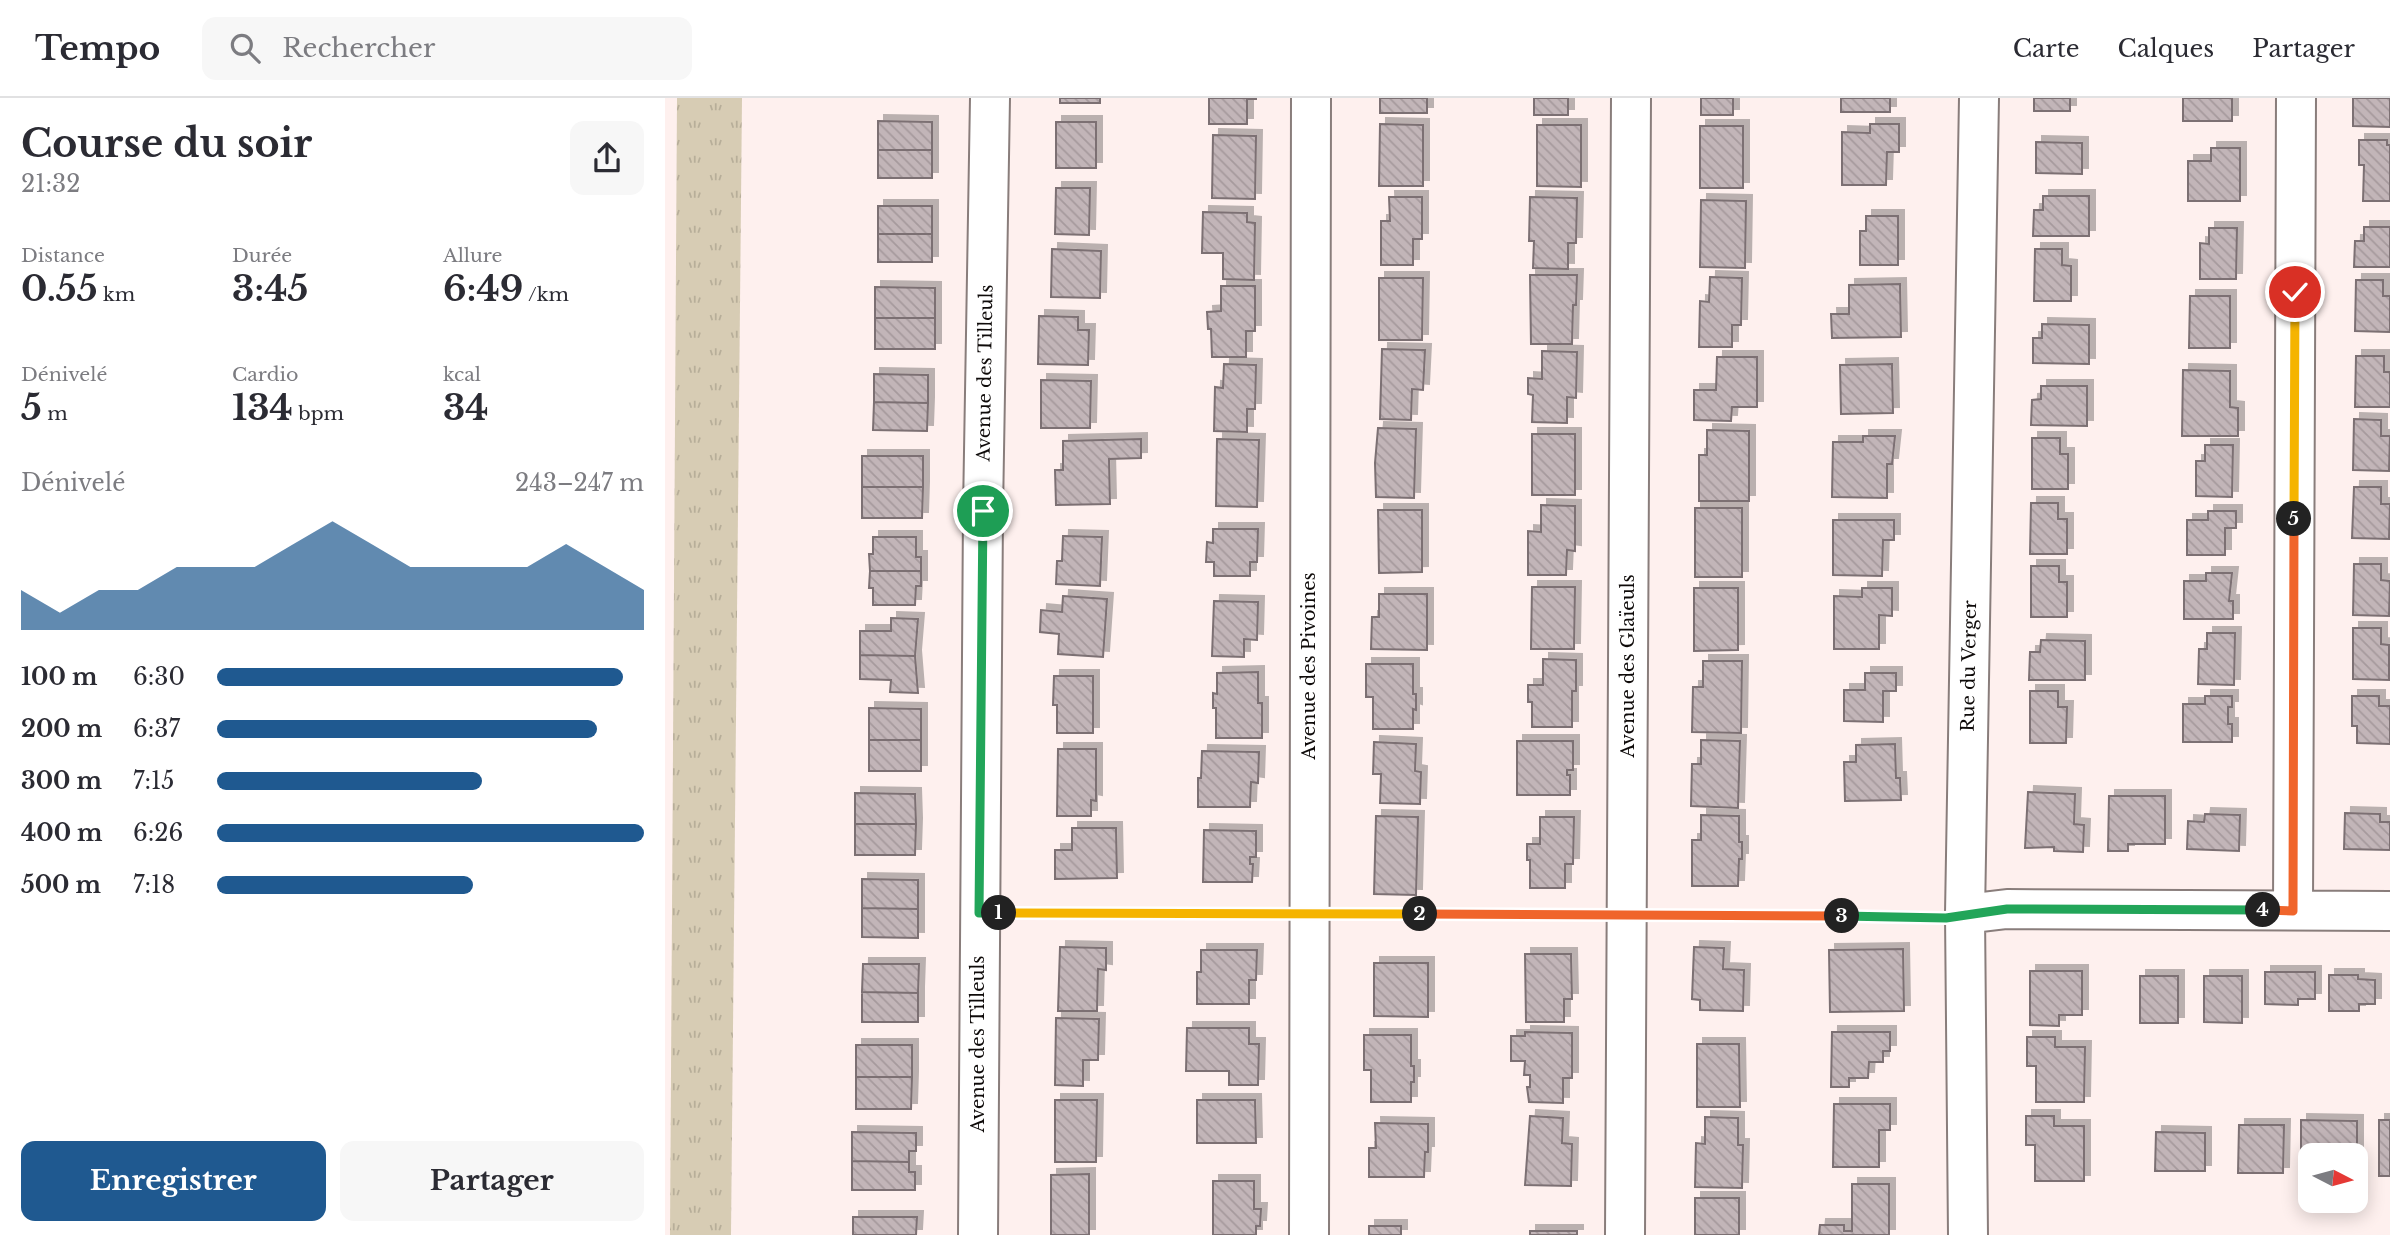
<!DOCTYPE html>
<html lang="fr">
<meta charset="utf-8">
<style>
:root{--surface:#fff;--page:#f7f7f7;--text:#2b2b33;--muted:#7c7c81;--line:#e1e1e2;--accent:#1f5990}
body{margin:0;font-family:"Libre Baskerville",serif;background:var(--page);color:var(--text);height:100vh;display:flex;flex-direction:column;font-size:26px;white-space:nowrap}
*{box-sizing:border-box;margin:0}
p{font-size:23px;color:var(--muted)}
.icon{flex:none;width:38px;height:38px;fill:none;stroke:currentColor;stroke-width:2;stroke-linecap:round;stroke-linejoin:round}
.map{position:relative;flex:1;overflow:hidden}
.details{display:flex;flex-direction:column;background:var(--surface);width:665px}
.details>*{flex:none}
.needle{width:46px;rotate:96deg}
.controls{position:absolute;left:1633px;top:1045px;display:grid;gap:14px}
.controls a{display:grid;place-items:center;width:70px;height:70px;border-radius:14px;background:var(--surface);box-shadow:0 4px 18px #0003;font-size:35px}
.pin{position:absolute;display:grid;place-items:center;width:60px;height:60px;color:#fff;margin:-30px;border:4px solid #fff;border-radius:50%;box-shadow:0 2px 7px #0007}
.km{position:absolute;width:35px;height:35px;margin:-18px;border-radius:50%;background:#222;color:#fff;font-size:19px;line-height:35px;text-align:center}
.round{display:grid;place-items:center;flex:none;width:74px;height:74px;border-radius:14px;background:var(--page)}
.head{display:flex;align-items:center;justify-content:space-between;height:119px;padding:0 21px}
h1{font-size:38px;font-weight:700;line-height:52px}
.stats{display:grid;grid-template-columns:repeat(3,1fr);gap:10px;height:119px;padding:7px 21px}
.stats div{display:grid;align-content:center}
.stats b{font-size:35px;font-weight:700}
.stats small{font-size:19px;font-weight:400}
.stats p{font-size:19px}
.chart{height:196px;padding:14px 21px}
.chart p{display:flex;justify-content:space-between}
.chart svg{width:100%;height:126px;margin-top:7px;fill:var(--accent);opacity:.7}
.cta{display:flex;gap:14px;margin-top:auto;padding:14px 21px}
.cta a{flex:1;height:80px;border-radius:14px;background:var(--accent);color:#fff;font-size:28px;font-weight:700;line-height:80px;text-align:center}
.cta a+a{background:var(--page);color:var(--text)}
ul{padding:0 21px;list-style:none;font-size:23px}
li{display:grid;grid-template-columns:112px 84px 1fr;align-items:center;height:52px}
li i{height:18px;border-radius:9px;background:var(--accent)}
header{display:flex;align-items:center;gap:42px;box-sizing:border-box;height:98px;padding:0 35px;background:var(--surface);border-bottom:2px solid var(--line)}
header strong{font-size:33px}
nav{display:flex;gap:38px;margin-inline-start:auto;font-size:24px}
.search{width:490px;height:63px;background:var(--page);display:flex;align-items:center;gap:18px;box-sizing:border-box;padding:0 24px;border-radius:14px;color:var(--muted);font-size:26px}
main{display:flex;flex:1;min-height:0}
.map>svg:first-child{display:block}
.grass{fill:url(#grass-tufts)}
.building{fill:url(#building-back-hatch);stroke:#7c7073;stroke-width:2;filter:url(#shadow)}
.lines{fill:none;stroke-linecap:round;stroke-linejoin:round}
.minor-casing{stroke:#897d7b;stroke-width:42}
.path{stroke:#7a7270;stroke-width:4.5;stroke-dasharray:7 3.5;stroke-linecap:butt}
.minor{stroke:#fff;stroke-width:38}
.split-1-casing{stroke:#fff;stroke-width:14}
.split-2-casing{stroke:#fff;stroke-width:14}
.split-3-casing{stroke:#fff;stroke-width:14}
.split-4-casing{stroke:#fff;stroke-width:14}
.split-5-casing{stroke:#fff;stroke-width:14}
.split-6-casing{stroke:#fff;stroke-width:14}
.split-1{stroke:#22a559;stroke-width:9}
.split-2{stroke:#f5b400;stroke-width:9}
.split-3{stroke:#f0652b;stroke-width:9}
.split-4{stroke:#22a559;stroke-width:9}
.split-5{stroke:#f0652b;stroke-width:9}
.split-6{stroke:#f5b400;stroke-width:9}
.labels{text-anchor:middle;stroke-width:6;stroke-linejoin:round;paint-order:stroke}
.street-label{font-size:18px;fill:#0e0a09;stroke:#fff}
</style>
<header>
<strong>Tempo</strong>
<div class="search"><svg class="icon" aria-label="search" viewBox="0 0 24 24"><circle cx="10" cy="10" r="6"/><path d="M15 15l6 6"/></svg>Rechercher</div>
<nav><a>Carte</a><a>Calques</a><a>Partager</a></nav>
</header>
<main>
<section class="details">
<div class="head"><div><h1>Course du soir</h1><p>21:32</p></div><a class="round"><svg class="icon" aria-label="share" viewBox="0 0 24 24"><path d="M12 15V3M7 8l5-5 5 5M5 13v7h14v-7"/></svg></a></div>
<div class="stats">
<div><p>Distance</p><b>0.55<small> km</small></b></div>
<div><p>Durée</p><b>3:45</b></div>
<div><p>Allure</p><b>6:49<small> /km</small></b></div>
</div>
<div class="stats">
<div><p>Dénivelé</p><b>5<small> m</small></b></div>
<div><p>Cardio</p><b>134<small> bpm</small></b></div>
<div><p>kcal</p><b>34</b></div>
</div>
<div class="chart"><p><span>Dénivelé</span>243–247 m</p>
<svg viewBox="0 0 160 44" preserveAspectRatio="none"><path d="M0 44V30L10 38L20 30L30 30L40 22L50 22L60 22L70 14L80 6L90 14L100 22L110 22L120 22L130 22L140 14L150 22L160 30V44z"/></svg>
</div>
<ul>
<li><b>100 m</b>6:30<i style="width:95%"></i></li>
<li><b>200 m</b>6:37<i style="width:89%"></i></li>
<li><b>300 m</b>7:15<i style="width:62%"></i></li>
<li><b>400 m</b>6:26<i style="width:100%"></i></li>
<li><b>500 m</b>7:18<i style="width:60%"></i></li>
</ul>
<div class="cta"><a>Enregistrer</a><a>Partager</a></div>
</section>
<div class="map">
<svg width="1725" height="1137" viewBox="0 0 1725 1137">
<defs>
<pattern id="grass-tufts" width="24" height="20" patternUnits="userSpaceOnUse" patternTransform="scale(1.75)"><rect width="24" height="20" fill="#d7ccb4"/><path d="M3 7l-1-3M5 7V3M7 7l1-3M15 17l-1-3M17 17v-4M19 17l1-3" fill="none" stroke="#b7ae99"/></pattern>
<pattern id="building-back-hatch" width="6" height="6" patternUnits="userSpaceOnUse" patternTransform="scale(1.75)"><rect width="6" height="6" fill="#c2b5b8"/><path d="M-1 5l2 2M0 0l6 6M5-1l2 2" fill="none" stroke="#a69a9d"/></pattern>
<filter id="shadow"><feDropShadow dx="6" dy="-6" stdDeviation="0" flood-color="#0004"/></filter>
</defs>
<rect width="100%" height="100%" fill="#fef0ee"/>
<path class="grass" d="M12,0h65l-11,1137h-61z"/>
<path class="building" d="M395,0h40v5h-40z
M544,0h47v1h-9v25h-38z
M715,0h47v15h-47z
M869,0h34v17h-34z
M1036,0h32v17h-32z
M1176,0h49v14h-49z
M1369,0h36v13h-36z
M1518,0h49v23h-49z
M1688,0h37v29l-37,-1z
M213,23l54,1v28h-54z
M391,24h40v46h-40z
M715,26l43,1v61h-44z
M1205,26h29v28h-12l-1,33h-44v-53l28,1z
M872,27h44v62l-44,-1z
M1035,28h43v62h-43z
M548,37l43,1 -1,63 -43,-1z
M1694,42h28v5h3v56h-27l1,-36h-5z
M1371,44l46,1v31l-46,-1z
M1546,50h29v53h-52v-40h23z
M213,52h54v28h-54z
M391,90h34l-1,47 -34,-1z
M1378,98h46v40h-56l1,-26h9z
M724,99h33v42h-9v26h-32v-44h9z
M865,99l47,1 -1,45h-8v26l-35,-1 1,-27h-5z
M1036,102l45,1 -1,67 -45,-1z
M213,108h54v28h-54z
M538,114l44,1v9l8,1 -1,57 -31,-1v-26h-21z
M1201,118h32v49h-38v-34h6z
M1699,129h26v40h-36l1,-26h9z
M1544,130h28l-1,51h-36v-36l9,1z
M213,136h54v28h-54z
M387,151l49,2 -1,47 -49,-1z
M1370,151h27v16l9,1v35h-37z
M865,177h47l-1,30h-3l-1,39h-41z
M1045,179l32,1 -1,47h-9v22h-33l1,-46 9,1z
M714,180h44l-1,62h-43z
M1691,182h27v16h7v36l-35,-1z
M1235,186l1,53 -69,1 -1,-24h18v-29z
M556,188h34v45h-9v26h-34l-1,-28h-3l-1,-17 14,-1z
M210,189l60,1v30h-60z
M1525,198h40v52h-41z
M374,218l39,1v13h11l-1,35 -50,-1z
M210,220h60v31h-60z
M1377,226l47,1v39l-56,-1v-25h9z
M717,251l43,1 -2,40 -11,-1 -1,31 -31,-1z
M877,253l35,1 -1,46 -9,-1v26l-35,-1 1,-27 -5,-1v-16l14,1z
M1691,258h28v16h6v35h-35z
M1052,259h40v50h-25l-1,14 -37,-1v-30h22z
M559,266l32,1 -1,44h-8v23l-33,-1 1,-44 8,1z
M1227,266l1,49 -52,1 -1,-49z
M1518,272l47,1v36l8,1v28h-56z
M209,276l54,1v28l-54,-1z
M376,282l50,1 -1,47h-49z
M1376,288h46v40l-56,-1 1,-25 9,-1z
M209,304l54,1 -1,28 -54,-1z
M1689,321l27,1v16h9l-1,35 -36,-1z
M713,330l38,1 -2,69 -38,-1 -1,-34z
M1042,332l42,1v70h-50v-46h8z
M867,336h43v61h-43z
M1198,338h32l-3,28h-5v34l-55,-1 1,-55h30z
M1367,340h28v16h8v35h-36z
M476,341v19l-32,1 1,45 -54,1 -1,-35h8v-29z
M552,341l42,1 -2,67 -41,-1z
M1540,347h28l-1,52 -36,-1v-35h9z
M197,358h61v31h-61z
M197,389h61l-1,31h-60z
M1689,389h27v17h9l-1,35 -37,-1z
M1366,405h27v16h9v35h-37z
M876,407l34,1v45l-8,-1 -1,25h-38v-44l13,1z
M1030,410h47v69h-47z
M713,412h44v62l-43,1z
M1543,413h28v17h-11v27h-38v-35h21z
M1168,422h61v20h-11l-1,36 -49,-1z
M548,431h45l-1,33h-7v14h-36v-14h-8l1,-20 6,1z
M398,438l39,1 -2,49 -44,-2 1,-23h5z
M208,439h43v20h5v14h-51l-1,-17h4z
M1689,466h27v16l9,1 -1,35 -36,-1z
M1366,468h28v16h8v35h-36z
M205,473h51v15h-5l-1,19h-42v-17h-4z
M1541,475h26l-3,28h4v18h-49v-38h22z
M867,489h43l-1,62h-43z
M1029,490h44v62l-44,1z
M1197,490h30v28l-13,-1v34h-45v-53l28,1z
M714,496h48v56l-56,-1 1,-32h7z
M398,498l44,3 -4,58 -45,-3 1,-20 -19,-2 1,-22 21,2z
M549,503l44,1 -1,38 -13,-1v18l-32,-1z
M226,520l27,1 -3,37 -55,-1v-24h31z
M1688,530h28v16l8,1v35l-36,-1z
M1542,535h28l-1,52 -36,-1 1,-35h8z
M1376,542l44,1v39h-56l1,-28h10z
M195,557l55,1 3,37 -28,-1 1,-12 -31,-1z
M878,561l33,1v31h-4v36h-40v-25h-4v-17h15z
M1038,563h39l-1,72 -49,-1 1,-45h10z
M701,566h47v30h3v16l-3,-1v20h-40v-32h-7z
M593,574v31h4v35h-46v-30h-3v-15l4,1v-21z
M1200,575h31v18h-13v31l-39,-1v-31h21z
M389,578h39v57h-36v-28h-4z
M1365,593h28v16h9l-1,36h-36z
M1540,598h27v11h-4v17h4v18h-49v-38h22z
M1687,598h27v10h11v38l-33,-1v-17h-5z
M204,610l52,1v31h-52z
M204,642h52v31h-52z
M1036,642l39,1 -2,67 -47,-2 1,-42h9z
M852,643h56v29h-6v5h3v20h-53z
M709,644l42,2 -1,27 6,1 -1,32 -40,-1 1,-29h-8z
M1230,646l1,34h4l1,22 -56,1 -1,-39h12v-17z
M393,651h38v52l-5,-1v16h-34z
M537,653l57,1 -1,31 -7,-1 -1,25h-52v-29h3z
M1363,694l47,2 -1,30 10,1 -1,27 -29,-1v-4l-29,1z
M190,695l60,1 1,30h-61z
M1444,698h56v48h-37v7h-20z
M1680,715l35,1v8h10v28l-46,-1z
M1540,716l35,1 -1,36 -52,-2 1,-28 16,1z
M1036,717l38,1v26h3v17h-3l-1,27h-46v-46h9z
M711,718l42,1 -2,78 -42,-1z
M875,719h34l-1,47h-8v24h-35v-28h-3v-16h13z
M190,726h61l-1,31h-60z
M407,730h44l1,50 -62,1v-29h17z
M539,732l52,1v26h-6v7h3l-1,18h-49z
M197,781l56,1v29l-56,-1z
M197,810l56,1v29l-56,-1z
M395,849l46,1v22l-8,-1 -1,42h-39z
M1029,849l30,1 -1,21 21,1 -1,41 -43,-1v-10l-8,-1z
M1238,851l1,62 -74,1 -1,-62z
M536,852h56l-1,30h-7v24h-52v-32h4z
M860,856h46l1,45h-8v23h-38z
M709,865h54v54l-54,-1z
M198,866h56l-1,29 -56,-1z
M1365,873h52v44h-23v11l-29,-1z
M1600,874h50v27h-17v6l-33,-1z
M1664,877h29v4l17,1v24h-16v7h-30z
M1475,878h38v47h-38z
M1539,878h38v47l-38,-1z
M197,894l56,1v29h-56z
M391,920l43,1 -1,41h-15v26l-28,-1z
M522,930h62v16h10l-1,41h-29v-14h-43z
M860,934l47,1v45h-9v25l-34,-1 -2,-15h3v-12h-6l1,-14h-14v-25h14z
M1167,934h58v19h-7v11h-14l-1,16h-19v9h-18z
M699,937h47v31h3v16h-3v20h-40v-32h-7z
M1362,939h28v10h30l-1,55h-48v-36h-9z
M1032,946h42l1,63h-43z
M191,947h56v32h-56z
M191,979h56l-1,32h-55z
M390,1002h42l-1,62h-41z
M532,1002h58l1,43h-59z
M1169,1006h56v26h-11v37h-46z
M865,1018l33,2 -1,25 10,1 -1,42 -46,-1z
M1361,1018h28v10h30v55h-49v-36h-9z
M1040,1019l33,1v27h5l-1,43 -47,-1 1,-44 9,1z
M1636,1022l56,1v46l-2,-12h-45v11h-9z
M1714,1022h11v56h-11z
M710,1025l53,1v28h-3l-1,25h-55v-29h7z
M1574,1027h45l-1,48h-45z
M187,1034l64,1v18h-7v11l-57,-1z
M1491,1034l49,1v38h-50z
M187,1063l57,1v10h6v18h-63z
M424,1076v61h-38v-60z
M548,1083h41v28h7l-1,17h-4v9h-43z
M1187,1086h37v51h-70l1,-10h24v6h8z
M1030,1100h44v37h-44z
M188,1119h64l-1,18h-63z
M704,1128h32v9h-32z
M865,1133h47v4h-47z"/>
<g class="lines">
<g class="minor-casing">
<path id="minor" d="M1628,812l3,-812
M1300,816l42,-5 383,2
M313,1137l5,-724 7,-413
M644,1137l2,-1137
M960,1137l6,-1137
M1303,1137l-3,-321 14,-816"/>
</g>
<path class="path" d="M346,815l268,1
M675,816l254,1
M994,817l274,3"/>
<use href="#minor" class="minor"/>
</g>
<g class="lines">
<g class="split-1-casing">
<path id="split-1" d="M318,413l-4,402h20"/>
</g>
<g class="split-2-casing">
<path id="split-2" d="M334,815l421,1"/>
</g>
<g class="split-3-casing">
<path id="split-3" d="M755,816l422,2"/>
</g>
<g class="split-4-casing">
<path id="split-4" d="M1177,818l104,2 61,-9 256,1"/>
</g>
<g class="split-5-casing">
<path id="split-5" d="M1598,812l30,1 1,-392"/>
</g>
<g class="split-6-casing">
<path id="split-6" d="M1629,421l1,-227"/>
</g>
<use href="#split-1" class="split-1"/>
<use href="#split-2" class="split-2"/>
<use href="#split-3" class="split-3"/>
<use href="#split-4" class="split-4"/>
<use href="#split-5" class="split-5"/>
<use href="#split-6" class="split-6"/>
</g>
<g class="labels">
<g class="street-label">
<text transform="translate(320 275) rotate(-89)" y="6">Avenue des Tilleuls</text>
<text transform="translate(644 568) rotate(-90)" y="6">Avenue des Pivoines</text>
<text transform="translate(963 568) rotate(-90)" y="6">Avenue des Glaïeuls</text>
<text transform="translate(1304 568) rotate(-89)" y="6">Rue du Verger</text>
<text transform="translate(313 946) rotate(-90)" y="6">Avenue des Tilleuls</text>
</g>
</g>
</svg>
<div class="controls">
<a><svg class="needle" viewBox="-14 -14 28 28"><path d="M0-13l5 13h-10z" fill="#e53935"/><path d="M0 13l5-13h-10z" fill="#7c7c81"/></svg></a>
</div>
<div class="pin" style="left:318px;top:413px;background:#1e9e55"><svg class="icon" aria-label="arrive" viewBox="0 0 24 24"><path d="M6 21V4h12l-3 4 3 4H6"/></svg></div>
<div class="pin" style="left:1630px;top:194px;background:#d93025"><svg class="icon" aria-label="check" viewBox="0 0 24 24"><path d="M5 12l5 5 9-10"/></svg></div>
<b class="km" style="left:334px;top:815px">1</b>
<b class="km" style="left:755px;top:816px">2</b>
<b class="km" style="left:1177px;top:818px">3</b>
<b class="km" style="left:1598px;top:812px">4</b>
<b class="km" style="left:1629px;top:421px">5</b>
</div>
</main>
